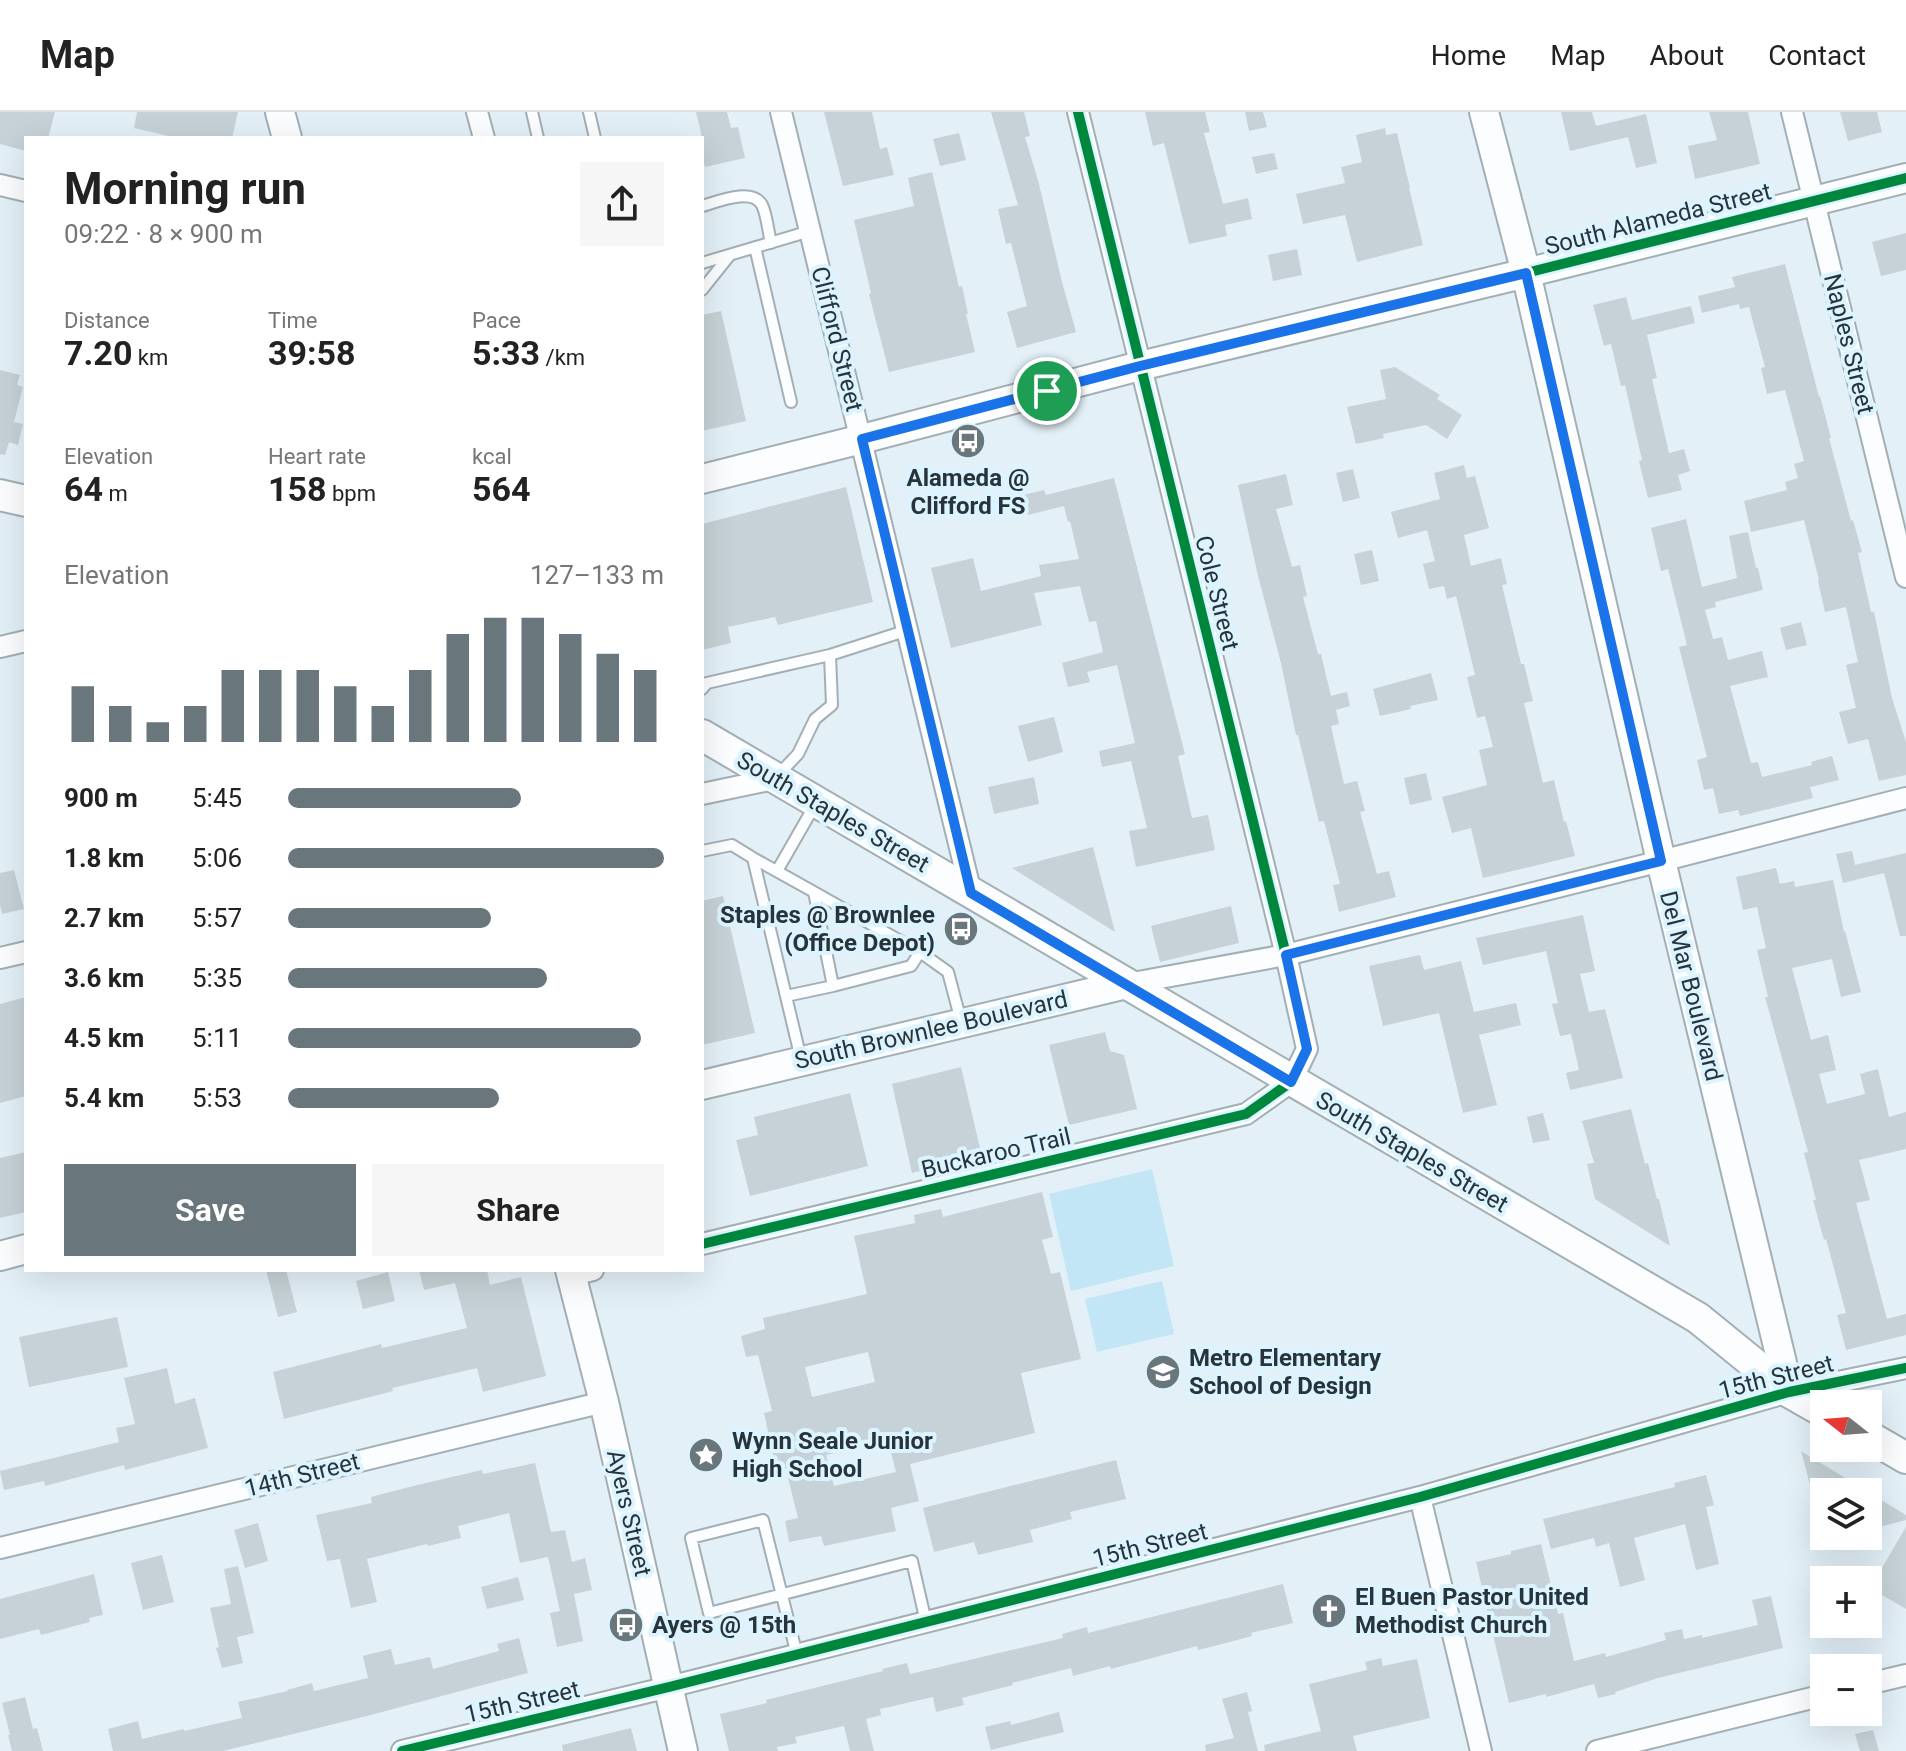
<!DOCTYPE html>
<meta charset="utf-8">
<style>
:root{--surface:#fff;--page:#f6f6f6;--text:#222;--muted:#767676;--line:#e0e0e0;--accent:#69767c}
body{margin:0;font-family:Roboto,sans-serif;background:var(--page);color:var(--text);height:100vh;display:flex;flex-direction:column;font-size:30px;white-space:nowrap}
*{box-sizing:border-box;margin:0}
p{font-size:26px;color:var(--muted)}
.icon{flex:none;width:44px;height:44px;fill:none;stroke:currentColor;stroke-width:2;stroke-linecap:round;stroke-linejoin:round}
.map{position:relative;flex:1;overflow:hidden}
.panel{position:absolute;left:24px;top:24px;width:680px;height:1136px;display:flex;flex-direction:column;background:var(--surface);border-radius:0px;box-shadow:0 8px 32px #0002}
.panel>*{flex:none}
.needle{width:52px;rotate:287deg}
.controls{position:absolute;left:1810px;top:1278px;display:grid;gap:16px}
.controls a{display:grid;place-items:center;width:72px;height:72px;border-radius:0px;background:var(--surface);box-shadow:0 8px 32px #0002;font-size:40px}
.pin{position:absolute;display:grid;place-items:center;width:68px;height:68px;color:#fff;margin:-34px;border:4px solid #fff;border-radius:50%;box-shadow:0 2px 8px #0007}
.round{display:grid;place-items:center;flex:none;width:84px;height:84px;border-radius:0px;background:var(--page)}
.head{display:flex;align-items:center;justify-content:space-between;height:136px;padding:0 40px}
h1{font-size:44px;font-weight:700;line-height:60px}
.figures{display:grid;grid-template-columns:repeat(3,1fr);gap:12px;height:136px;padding:8px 40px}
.figures div{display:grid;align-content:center}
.figures b{font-size:34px;font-weight:700}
.figures small{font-size:22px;font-weight:400}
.figures p{font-size:22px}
.chart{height:224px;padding:16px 40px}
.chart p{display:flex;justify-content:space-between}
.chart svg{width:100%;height:144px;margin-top:8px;stroke:var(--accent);stroke-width:6}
.action{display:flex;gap:16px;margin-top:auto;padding:16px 40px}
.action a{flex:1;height:92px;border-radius:0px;background:var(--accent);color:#fff;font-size:32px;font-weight:700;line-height:92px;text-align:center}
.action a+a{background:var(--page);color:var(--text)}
ul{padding:0 40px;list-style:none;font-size:26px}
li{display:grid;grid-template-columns:128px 96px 1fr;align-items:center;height:60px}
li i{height:20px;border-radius:10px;background:var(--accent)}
header{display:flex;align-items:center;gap:48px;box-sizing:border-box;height:112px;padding:0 40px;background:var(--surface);border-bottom:2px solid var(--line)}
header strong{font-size:38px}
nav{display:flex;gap:44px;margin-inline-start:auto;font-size:28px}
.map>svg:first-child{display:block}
.green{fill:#c2e6f6}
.building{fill:#c6d2d7;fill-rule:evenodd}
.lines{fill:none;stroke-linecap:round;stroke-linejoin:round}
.lane-casing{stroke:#a3afb4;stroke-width:14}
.street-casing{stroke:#a3afb4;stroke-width:24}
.secondary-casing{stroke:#a3afb4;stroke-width:32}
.primary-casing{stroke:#a3afb4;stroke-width:34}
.lane{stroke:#fbfdfe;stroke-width:10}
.street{stroke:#fbfdfe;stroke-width:20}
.secondary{stroke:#fbfdfe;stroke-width:28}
.primary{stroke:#fbfdfe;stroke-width:30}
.cycleway-casing{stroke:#dbf4ff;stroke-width:15}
.cycleway{stroke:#00873e;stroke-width:10}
.route-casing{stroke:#fff;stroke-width:16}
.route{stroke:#1a73e8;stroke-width:10}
.labels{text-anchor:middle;stroke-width:8;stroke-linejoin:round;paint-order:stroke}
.street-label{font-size:24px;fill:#283439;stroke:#dbf4ff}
.poi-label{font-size:24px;font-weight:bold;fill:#283439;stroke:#dbf4ff;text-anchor:start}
</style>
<header>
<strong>Map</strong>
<nav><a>Home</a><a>Map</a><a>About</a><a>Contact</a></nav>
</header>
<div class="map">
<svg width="1906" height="1639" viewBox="0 0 1906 1639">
<rect width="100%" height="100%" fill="#e3f0f7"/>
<path class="green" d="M1152,1057l22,97 -103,25 -22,-97z
M1162,1169l12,53 -77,18 -12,-53z"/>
<path class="building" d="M0,0h55l-7,26h-22v13l-26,-7z
M137,0h101l-6,26h-55l-43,-10z
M696,0h31l4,16 7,-1 7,31 -40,9 -3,-11v-19z
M824,0h48l8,37 7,-2 7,28 -51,11z
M991,0h33l6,24 -5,1 14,47 23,98 14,50 -59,16 -10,-36 20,-6 -16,-63 -5,1 -8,-35 20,-4z
M1145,0h60l5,20 -6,1 19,71 25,-6 4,21 -27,6 2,11 -38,8 -25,-101 -11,3z
M1245,0h18l4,15 -18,4z
M1561,0h31l4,14 50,-12 11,49 -21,5 -8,-31 -58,14z
M1709,0h39l12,52 -65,15 -7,-33 29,-6z
M1840,0h37l5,20 -34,9z
M1385,16l1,7 11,-2 13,55h-1l14,57 -66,17 -12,-47 -42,9 -7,-30 49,-11 -4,-16 21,-5 -6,-27z
M959,21l7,27 -26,6 -7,-27z
M1274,41l4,16 -22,5 -4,-17z
M932,60l27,115 3,-1 6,28h-2l9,38 -86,20 -20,-78 2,-1 -17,-73 60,-14 -6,-28z
M1906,121v37l-25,6 -9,-34z
M1297,137l5,26 -29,6 -5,-26z
M1785,152l34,133 1,-1 11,42h-2l22,83 2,-1 9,32 -4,1 13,59h3l18,86 14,44v33l-27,6 -11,-42 -20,5 -9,-32 17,-4 -10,-43 12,-3 -12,-55 -21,5 -7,-31 1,-1 -15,-60 -53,12 -7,-31 43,-11 -2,-8 13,-4 -4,-14 10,-3 -19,-71 -18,4 -6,-26 4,-1 -16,-60 -9,2 -1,-5 -37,9 -4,-17 37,-9 -3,-10z
M1626,185l6,23 59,-14 4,17 -48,12 10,43 -5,1 17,74 15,-4 6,22 -12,4 4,15 -34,8 -9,-37 3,-1 -17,-75 -4,1 -10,-42 -7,2 -11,-41z
M721,199l25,110 -44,10v-116z
M1395,255l45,28 -3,4 25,16 -15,24 -21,-14 -43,9 1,4 -28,6 -9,-37 39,-8 -6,-29z
M0,258l20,5 -3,10 6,2 -9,35 9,2 -5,21 -9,-3 -4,13 -5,-1z
M1464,353l3,13 8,-2 14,52 -25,7 7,31 30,-8 6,26 -5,1 19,79h3l9,37 -9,2 19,80 11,-3 10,42 2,-1 9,35 -92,22 -12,-50 -19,5 -10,-36 45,-12 -8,-35 14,-3 -8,-31 -8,2 -10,-41 8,-2 -19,-79 -9,3 -3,-13 -15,3 -6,-25 12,-3 -8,-31 -29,8 -7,-26 49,-13 -6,-26z
M1353,357l7,29 -17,4 -7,-29z
M1286,362l7,31 -17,4 16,58 8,-2 7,31 -4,1 15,57h3l10,42 16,-4 3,14 -14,4 3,14 -8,2 13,58 13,-3 8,30 -5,1 17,62 12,-3 7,26 -57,15 -6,-27 7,-1 -16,-63 -5,1 -21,-87h-2l-15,-72 -23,-87 -20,-91z
M1114,366l71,276 -7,2 14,62 16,-3 7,35 -79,17 -7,-36 18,-3 -16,-67 -29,6 -3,-16 36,-8 -18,-78 -30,7 3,10 -22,5 -6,-24 41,-11 -7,-31 -7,1 -9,-36 -46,7 8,32 -91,23 -20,-80 42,-10 8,33 60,-15 -2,-11 40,-6 -9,-38 -2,1 -4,-16 -36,9 -5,-20 21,-5 2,5z
M846,375l27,115 -95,23 -3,-8 -47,10 3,16 -29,7v-126z
M1686,407l16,68 35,-9 -8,-42 19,-4 8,36h2l5,22 -48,12 1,5 -11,3 8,29 9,-2 6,23 34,-9 6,26 -38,9 21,77 7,-1 4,15 50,-12 -1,-3 21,-6 7,24 -29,7 3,11 -73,18 -2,-6 -19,4 -6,-26 -9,2 -7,-30 10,-3 -28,-110 8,-2 -19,-76 -7,2 -10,-43z
M1372,438l7,31 -18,4 -7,-31z
M1801,510l6,23 -21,5 -6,-22z
M1431,561l7,27 -28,6 1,3 -31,7 -7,-27z
M1054,605l9,35 -35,10 -10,-36z
M1426,661l6,27 -22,5 -6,-27z
M1034,665l5,27 -45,10 -6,-27z
M1093,735l22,85 -103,-64z
M1852,739l3,14 51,-12v83h-6l-16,-63 -41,10 -7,-29z
M1776,756l4,16 14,-3 1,6 38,-7 11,52 1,-1 16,61 -20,5 -9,-38 -40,9 19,72 17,-5 8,35 -17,4 8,30 38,-10 -5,-20 18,-5 11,48 17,-5v37l-47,11 11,40 -14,3 31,116 19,-5v21l-60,15 -9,-35 9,-2 -20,-74 -2,1 -11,-40h3l-12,-47 4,-1 -43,-155h3l-11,-47 9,-2 -9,-41 -14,3 -7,-33z
M14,758l10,39 -22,5 -2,-9v-32z
M723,784l32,137 -53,12v-144z
M1231,794l8,37 -79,19 -9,-36z
M1583,803l12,56 -15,3 9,38 16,-3 18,69 -53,12 -4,-17 13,-3 -8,-36 -11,2 -8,-32 6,-1 -12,-52 -63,14 -7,-27z
M1420,843l4,15 37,-9 13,51 42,-9 5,22 -42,10 18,70 -34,8 -24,-100 -56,13 -14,-60z
M26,885v99l-26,7v-99z
M1105,920l5,19 14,4 13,54 -68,16 -20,-80z
M961,955l19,81 -14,3 2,9 -56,13 -20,-89z
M850,981l18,73 -118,30 -14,-56 22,-5 -4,-18z
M1631,997l14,55 3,-1 9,36h2l11,47 -75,-47 -8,-35 7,-1 -12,-42z
M1543,1001l7,27 -17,3 -6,-26z
M26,1040v60l-26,6v-60z
M1042,1080l11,45 -11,3 9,34 9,-2 21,87 -60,14 14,60 -125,31 9,37 -28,7 5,23 -72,15 -3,-10 -32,6 -4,-21 13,-3 -14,-56 -9,2 -11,-51 8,-2 -14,-56 -12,2 -5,-21 24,-7 -2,-11 104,-24 -13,-58 61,-13 -1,-8 27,-6 2,8zM868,1240l7,30 -63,15 -7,-30zM888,1329l8,31 -62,14 -8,-31z
M266,1158h20l11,42 -19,5z
M419,1158h68l3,15 31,-8 25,99 -63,16 -6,-24 -85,20 1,3 -109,28 -11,-47 108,-28 1,4 85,-20 -12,-45 -31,7z
M388,1160l7,29 -32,8 -7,-28z
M117,1205l11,50 -99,20 -10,-50z
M167,1256l8,36 20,-6 13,50 -83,22 -1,-5 -79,21 -1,-5 -40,9 -4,-19 119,-29 -3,-14 19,-4 -11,-46z
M1801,1339l105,64v5l-38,10v-38h-56z
M1116,1348l10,39 -56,13 2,7 -42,11 3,12 -55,13 -4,-13 -40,10 -11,-44z
M535,1351l16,69 14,-2 7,32 13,-4 7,32 -18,4 9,47 -26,6 -7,-34 10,-2 -12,-54 -28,6 -11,-50 -51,13 3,12 -33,8 -1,-2 -60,15 10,43 -26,6 -11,-49 -13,2 -11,-46 56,-12 -1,-6 42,-11 69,-16 1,4z
M1706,1363l8,30 -8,2 13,57 -23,6 -11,-46 -51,14 11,42 -25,7 -11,-44 -13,4 -2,-9 -43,11 -8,-30 132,-32 -1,-4z
M258,1411l10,38 -23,7 -11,-38z
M1906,1415v82l-36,-21z
M1541,1432l17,70 5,-1 11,48 31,-8 1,4 60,-17 -2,-7 18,-4 2,10 18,-4v3l56,-13 -6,-25 19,-4 12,52 -125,30 -43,14 1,2 -18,4 -4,-14 -48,13v-3l-37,9 -33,-141 35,-8v-3z
M162,1443l12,47 -31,8 -12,-47z
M238,1454l16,67 -17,4 6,26 -21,5 -6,-20 3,-1 -9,-39 21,-4 -7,-35z
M94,1462l9,41 -14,3 1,4 -49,13 -2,-6 -39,10v-40z
M518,1465l6,23 -37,9 -6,-22z
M1283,1472l10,39 -42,10 1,3 -34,9 -20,5 -1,-4 -86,23 -1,-3 -37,10 -2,-8 -59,15 1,2 -51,13 2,7 -28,7 -3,-15 -53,12 1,6 -15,4 8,32h-24l-6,-25 -49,11 2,6 -20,4 1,4h-49l-9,-37 47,-11 -1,-3 28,-7 89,-22 -1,-2 25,-6 3,11 153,-36 -1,-4 25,-7 1,6z
M519,1526l9,35 -161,43 -144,35h-110l-5,-22 30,-8 4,18 42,-10v2l58,-13 -4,-16 50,-11 -1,-1 25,-7 2,8 54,-13 -5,-22 28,-7 4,16 35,-8 3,12 66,-18 -2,-7z
M1381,1546l2,8 34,-7 13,59 -77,18 4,15h-92l-1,-6 57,-14 -12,-47 58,-14 -2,-8z
M1247,1580l5,19 -4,1 10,39h-52l-1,-6 29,-7 -12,-39z
M25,1585l8,32 4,-1 6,23h-31l-4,-16h2l-8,-32z
M1059,1600l5,20 -73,18 -6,-23 25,-6 1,4z
M631,1616l6,23h-74l-1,-6z
M1873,1618l6,21h-19l-5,-17z"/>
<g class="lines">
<g class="lane-casing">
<path id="lane" d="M532,0l6,26
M589,0l6,26
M702,94c15,-4 50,-19 60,-1 5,10 6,26 9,38
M755,135l36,155
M702,151l108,-32
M702,178l28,-35
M830,543l78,-25
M702,577l5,-6 123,-28 2,50 -17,14 -17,35 -19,20
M702,739l30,-6 21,13 48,201
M753,746l61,34 19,94 78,-20 9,-14 28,20 13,49
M777,759l39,-68
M814,780l106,60
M786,884l47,-10
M797,1543l-34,-135 -72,18 18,75 203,-52 14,61"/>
</g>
<g class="street-casing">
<path id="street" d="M477,0l7,26
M781,0l190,781
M1792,0l114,465
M0,73l26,6
M0,535l26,-6
M702,682l72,-15
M0,846l26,-6
M1127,872l159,-29 375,-94 245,-63
M702,1132l544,-130 45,-32 16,-33 -21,-94 -208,-843
M572,1163l21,-5
M1420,1385l61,254
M0,1436l604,-146
M1868,1572l38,-9
M402,1639l267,-64 751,-190 369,-105 117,-24
M1597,1639l227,-56"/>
</g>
<g class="secondary-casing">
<path id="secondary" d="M280,0l7,26
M1484,0l42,161 135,588 128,531
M702,367l160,-40 278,-73 386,-93 380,-95
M702,973l425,-101
M0,1144l26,-7
M570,1158l34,132 79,349"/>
</g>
<g class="primary-casing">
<path id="primary" d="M0,383l26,6
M702,623l996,583 91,74 35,20
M1868,1324l38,22"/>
</g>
<use href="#lane" class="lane"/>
<use href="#street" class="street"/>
<use href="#secondary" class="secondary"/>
<use href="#primary" class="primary"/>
<g class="cycleway-casing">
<path id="cycleway" d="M1140,254l386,-93 380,-95
M702,1132l544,-130 45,-32 16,-33 -21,-94 -208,-843
M402,1639l267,-64 751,-190 369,-105 117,-24"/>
</g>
<use href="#cycleway" class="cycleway"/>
</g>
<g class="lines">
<g class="route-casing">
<path id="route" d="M1526,161l135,588 -375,94 21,94 -16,33 -320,-189 -109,-454 278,-73z"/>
</g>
<use href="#route" class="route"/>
</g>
<defs>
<g id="bus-disc" transform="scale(1.8)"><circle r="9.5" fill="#69767c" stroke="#dbf4ff"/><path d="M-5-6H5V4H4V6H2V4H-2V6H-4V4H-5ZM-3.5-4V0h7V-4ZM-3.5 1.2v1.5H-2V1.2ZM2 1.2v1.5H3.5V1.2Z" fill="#fff"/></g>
<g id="school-disc" transform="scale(1.8)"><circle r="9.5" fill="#69767c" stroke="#dbf4ff"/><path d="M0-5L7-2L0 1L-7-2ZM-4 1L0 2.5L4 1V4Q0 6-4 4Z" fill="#fff"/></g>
<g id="sight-disc" transform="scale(1.8)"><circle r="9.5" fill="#69767c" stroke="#dbf4ff"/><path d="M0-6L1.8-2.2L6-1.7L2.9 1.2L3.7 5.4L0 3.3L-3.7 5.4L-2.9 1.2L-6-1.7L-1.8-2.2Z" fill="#fff"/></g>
<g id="church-disc" transform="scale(1.8)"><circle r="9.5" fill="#69767c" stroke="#dbf4ff"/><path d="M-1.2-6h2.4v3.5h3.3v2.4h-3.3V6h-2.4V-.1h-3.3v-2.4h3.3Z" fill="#fff"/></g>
</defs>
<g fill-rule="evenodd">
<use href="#bus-disc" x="968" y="329"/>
<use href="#bus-disc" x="961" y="817"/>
<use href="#school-disc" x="1163" y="1260"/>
<use href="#sight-disc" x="706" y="1343"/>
<use href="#church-disc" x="1329" y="1499"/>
<use href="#bus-disc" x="626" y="1513"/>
</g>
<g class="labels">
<g class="street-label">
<text transform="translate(1658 107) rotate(-14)" y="8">South Alameda Street</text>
<text transform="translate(837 227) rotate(76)" y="8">Clifford Street</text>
<text transform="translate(1849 232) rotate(76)" y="8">Naples Street</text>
<text transform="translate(1217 481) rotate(76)" y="8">Cole Street</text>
<text transform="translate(833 700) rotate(30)" y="8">South Staples Street</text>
<text transform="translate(1691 874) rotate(76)" y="8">Del Mar Boulevard</text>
<text transform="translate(931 918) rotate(-13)" y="8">South Brownlee Boulevard</text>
<text transform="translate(1412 1040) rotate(30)" y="8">South Staples Street</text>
<text transform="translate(996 1041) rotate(-13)" y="8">Buckaroo Trail</text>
<text transform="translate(1776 1265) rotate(-14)" y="8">15th Street</text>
<text transform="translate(302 1363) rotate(-14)" y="8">14th Street</text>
<text transform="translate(629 1401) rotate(77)" y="8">Ayers Street</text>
<text transform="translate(1150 1433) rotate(-14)" y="8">15th Street</text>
<text transform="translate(522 1590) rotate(-13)" y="8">15th Street</text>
</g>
<g class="poi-label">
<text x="968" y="374" text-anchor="middle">Alameda @<tspan x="968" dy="28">Clifford FS</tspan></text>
<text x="935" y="811" text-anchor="end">Staples @ Brownlee<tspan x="935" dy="28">(Office Depot)</tspan></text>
<text x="1189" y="1254">Metro Elementary<tspan x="1189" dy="28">School of Design</tspan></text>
<text x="732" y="1337">Wynn Seale Junior<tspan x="732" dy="28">High School</tspan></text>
<text x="1355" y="1493">El Buen Pastor United<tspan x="1355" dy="28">Methodist Church</tspan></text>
<text x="652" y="1521">Ayers @ 15th</text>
</g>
</g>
</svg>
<div class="controls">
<a><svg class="needle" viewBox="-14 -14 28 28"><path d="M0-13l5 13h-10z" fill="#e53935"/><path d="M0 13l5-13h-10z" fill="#767676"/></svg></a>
<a><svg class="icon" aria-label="layers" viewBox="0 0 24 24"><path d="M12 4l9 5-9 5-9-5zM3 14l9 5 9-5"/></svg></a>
<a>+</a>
<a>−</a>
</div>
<div class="pin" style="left:1047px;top:279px;background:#1e9e55"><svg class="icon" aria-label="arrive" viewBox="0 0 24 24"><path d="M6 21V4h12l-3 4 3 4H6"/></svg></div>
<section class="panel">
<div class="head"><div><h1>Morning run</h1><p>09:22 · 8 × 900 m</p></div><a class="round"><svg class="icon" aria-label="share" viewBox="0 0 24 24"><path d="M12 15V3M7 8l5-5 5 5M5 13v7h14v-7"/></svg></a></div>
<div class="figures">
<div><p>Distance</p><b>7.20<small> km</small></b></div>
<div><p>Time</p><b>39:58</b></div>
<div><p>Pace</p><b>5:33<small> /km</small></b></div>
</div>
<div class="figures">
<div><p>Elevation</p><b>64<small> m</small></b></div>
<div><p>Heart rate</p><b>158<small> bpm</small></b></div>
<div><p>kcal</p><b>564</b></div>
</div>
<div class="chart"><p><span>Elevation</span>127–133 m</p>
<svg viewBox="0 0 160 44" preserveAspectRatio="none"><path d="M5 44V27M15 44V33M25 44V38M35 44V33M45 44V22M55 44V22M65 44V22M75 44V27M85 44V33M95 44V22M105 44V11M115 44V6M125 44V6M135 44V11M145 44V17M155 44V22"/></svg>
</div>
<ul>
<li><b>900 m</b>5:45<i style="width:62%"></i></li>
<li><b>1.8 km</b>5:06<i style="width:100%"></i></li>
<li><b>2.7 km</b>5:57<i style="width:54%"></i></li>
<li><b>3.6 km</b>5:35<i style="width:69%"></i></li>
<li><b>4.5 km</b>5:11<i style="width:94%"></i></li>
<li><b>5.4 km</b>5:53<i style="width:56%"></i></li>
</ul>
<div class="action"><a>Save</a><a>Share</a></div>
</section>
</div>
